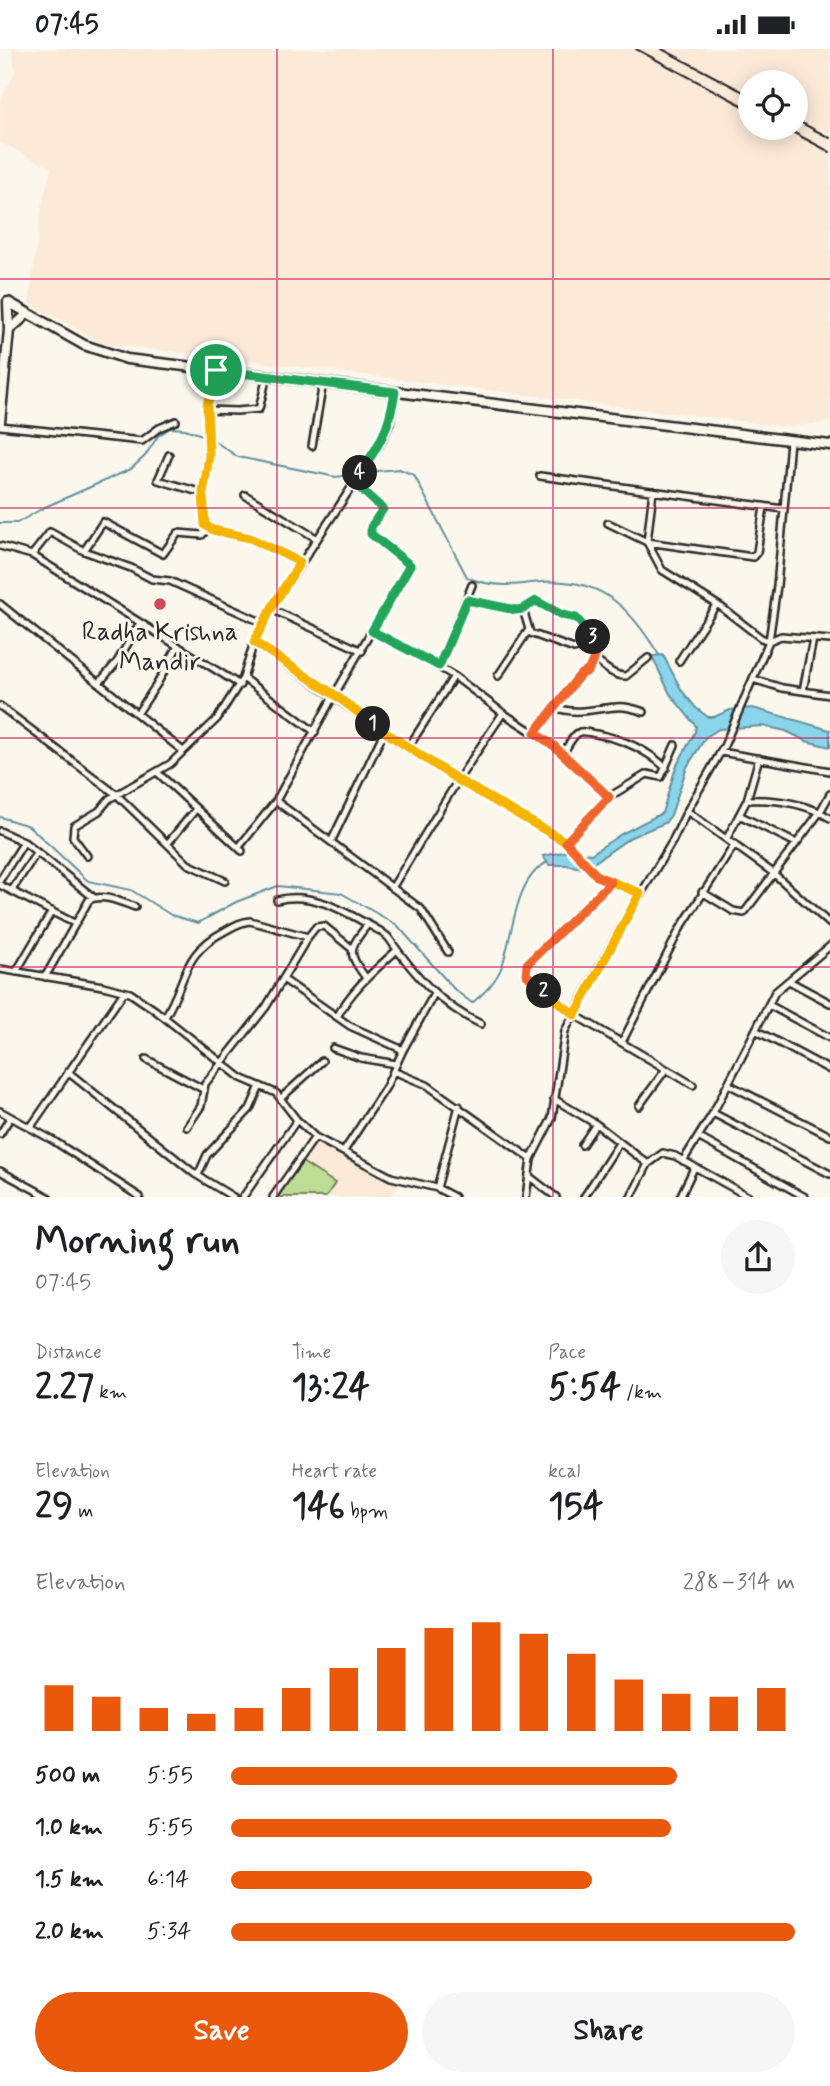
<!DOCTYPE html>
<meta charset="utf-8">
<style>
:root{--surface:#fff;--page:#f6f6f6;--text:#202124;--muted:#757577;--accent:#ea580c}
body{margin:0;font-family:Mynerve,sans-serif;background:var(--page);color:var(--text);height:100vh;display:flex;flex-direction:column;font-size:26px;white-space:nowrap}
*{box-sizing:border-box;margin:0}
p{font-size:23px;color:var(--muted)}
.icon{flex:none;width:38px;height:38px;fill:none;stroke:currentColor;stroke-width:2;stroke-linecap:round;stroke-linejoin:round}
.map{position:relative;height:1148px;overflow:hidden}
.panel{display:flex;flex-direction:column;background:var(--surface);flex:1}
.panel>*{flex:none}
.fabs{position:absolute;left:738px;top:21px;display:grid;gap:14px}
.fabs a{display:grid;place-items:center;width:70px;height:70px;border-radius:50%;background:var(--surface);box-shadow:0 4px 18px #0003;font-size:35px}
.pin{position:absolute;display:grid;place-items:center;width:60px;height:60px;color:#fff;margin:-30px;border:4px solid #fff;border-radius:50%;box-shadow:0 2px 7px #0007}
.km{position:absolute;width:35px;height:35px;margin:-18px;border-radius:50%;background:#222;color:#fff;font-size:19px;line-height:35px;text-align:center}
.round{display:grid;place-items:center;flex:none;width:74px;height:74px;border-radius:37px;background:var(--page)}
.overview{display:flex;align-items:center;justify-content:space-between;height:119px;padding:0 35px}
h1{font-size:38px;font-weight:800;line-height:52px}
.metrics{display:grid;grid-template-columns:repeat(3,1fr);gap:10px;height:119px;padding:7px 35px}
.metrics div{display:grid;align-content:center}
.metrics b{font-size:35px;font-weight:800}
.metrics small{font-size:19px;font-weight:400}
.metrics p{font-size:19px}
.chart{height:196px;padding:14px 35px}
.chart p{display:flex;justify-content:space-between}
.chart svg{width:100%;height:126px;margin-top:7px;stroke:var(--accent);stroke-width:6}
.button{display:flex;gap:14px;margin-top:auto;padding:14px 35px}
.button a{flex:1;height:80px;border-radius:42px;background:var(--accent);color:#fff;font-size:28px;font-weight:800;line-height:80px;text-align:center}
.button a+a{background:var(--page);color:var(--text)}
ul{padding:0 35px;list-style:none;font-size:23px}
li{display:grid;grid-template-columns:112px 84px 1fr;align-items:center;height:52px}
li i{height:18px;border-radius:9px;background:var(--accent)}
.status{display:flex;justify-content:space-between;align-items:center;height:49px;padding:0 35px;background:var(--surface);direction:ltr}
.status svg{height:19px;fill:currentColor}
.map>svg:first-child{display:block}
.built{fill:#fbead8;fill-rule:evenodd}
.green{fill:#bddc94;stroke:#748460;stroke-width:2}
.water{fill:#8ad5eb;stroke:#64919e;stroke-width:2}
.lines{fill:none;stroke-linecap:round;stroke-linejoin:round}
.stream{stroke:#64919e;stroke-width:2}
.minor-casing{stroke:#2b2b2b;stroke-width:10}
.secondary-casing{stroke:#2b2b2b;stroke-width:13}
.minor{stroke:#fbf7ec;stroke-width:5}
.secondary{stroke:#fbf7ec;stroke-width:8}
.rail{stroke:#2b2b2b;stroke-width:2}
.split-1-casing{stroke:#fff;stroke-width:14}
.split-2-casing{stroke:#fff;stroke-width:14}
.split-3-casing{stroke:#fff;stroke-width:14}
.split-4-casing{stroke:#fff;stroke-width:14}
.split-5-casing{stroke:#fff;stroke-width:14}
.split-1{stroke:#f5b400;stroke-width:9}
.split-2{stroke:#f5b400;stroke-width:9}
.split-3{stroke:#f0652b;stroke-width:9}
.split-4{stroke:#22a559;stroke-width:9}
.split-5{stroke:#22a559;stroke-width:9}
.grid{fill:none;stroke:#c2185b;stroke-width:2;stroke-opacity:0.55}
.poi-dot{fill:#d1495b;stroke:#fbf7ec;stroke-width:2.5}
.labels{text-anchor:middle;stroke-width:6;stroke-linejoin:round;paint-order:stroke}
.poi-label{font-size:26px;fill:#2b2b2b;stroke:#fbf7ec}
</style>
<div class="status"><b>07:45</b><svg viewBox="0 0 49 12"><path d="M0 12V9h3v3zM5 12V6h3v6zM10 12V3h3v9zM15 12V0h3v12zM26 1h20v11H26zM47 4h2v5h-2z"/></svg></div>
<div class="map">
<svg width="830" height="1148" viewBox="0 0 830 1148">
<rect width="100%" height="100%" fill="#fbf7ec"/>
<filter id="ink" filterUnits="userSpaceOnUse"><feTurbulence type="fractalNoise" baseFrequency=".0143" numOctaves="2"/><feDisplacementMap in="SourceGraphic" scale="14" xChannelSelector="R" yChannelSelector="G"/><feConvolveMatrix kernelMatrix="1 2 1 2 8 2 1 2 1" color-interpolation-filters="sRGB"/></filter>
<g filter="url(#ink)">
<path class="built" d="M12,0h818v373l-41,5 -687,-84 -73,-40 12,-94 10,-41 -51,-26v-41l15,-28zM751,33h45v46h-45z
M315,1094h4l39,19 41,23 -11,12h-112z"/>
<path class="green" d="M302,1113l33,21 -9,14h-50z"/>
<path class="water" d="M663,606l19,36 14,17 12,9h6l16,-7 23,-2 77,22v17l-24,-6 -20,-10 -23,-5 -44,3 -13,8 -19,30 -16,48 -6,8 -34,14 -39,27 -10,4 -16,-3h-17l-6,-9 25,-5 23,3 30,-20 41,-21 14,-46 19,-35 1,-6 -26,-32 -18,-38z"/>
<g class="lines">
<path class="stream" d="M210,389l28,19 98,20 21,-3
M366,423l33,-3 15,6 53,102c20,10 43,9 64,6 66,-9 95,19 128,72
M0,474h17l28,-16 86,-38 14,-13 13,-20 12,-8 15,1 20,7
M0,768l29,9 59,55 43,9 40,25 27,8 38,-21 42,-16 63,7 56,32 58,65 17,13c12,-9 25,-23 30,-37 11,-30 12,-86 44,-103"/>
<g class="minor-casing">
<path id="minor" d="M216,321l-9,35 2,52 -6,36 2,32 8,5 37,8 50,25
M207,361l30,1 22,-2 8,-33
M0,377l142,15 17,-13 17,-7
M312,397l11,-63
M169,406l-11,25 45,13
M540,427l244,33 6,-68
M653,442l-6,51 106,15 4,-5 7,-45
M245,446l71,43
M608,474l39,19 15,28 59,37 40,31 8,3 12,-5 49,4
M0,497l32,9 208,130
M84,502l19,-29 60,32 15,-21 24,2 6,-7
M32,506l18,-23 34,19 47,17 21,11 18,2 93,42
M467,551l49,10 7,-1 13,-8 26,14 14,3 21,23 2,7 -11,23 -10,6 -43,56
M0,555l183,147
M271,560l91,42
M523,560l7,24 44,16 8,-2 7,-15
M372,582l38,19 44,26 49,37 51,33 55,51
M254,593l154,106 50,32 108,62 31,34 43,17
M594,610c10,7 20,18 32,17l22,-18
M679,612l37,-56
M439,617l33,-81
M498,627l30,-45
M243,629l72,54
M753,630l29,9 48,7
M99,634l18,-21 23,-39
M803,642l10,-52
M0,657l117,89 71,69 37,17
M555,658c21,9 40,1 61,0 10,-1 19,2 28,5
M137,665l20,-30 21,-38
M408,699l46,-72
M721,703l109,19
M563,705c4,-6 9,-19 17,-22 4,-1 11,1 16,2 27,5 50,15 70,34
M158,724l84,78
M747,751c29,-1 58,3 83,18
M276,752l145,108 27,43
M687,762l85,61 58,52
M739,766l57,28
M0,782l24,11 69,55
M727,789l20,-38 12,-42
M331,793l53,-110
M566,793l43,-45 38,-23 14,3 14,-32
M168,794l28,-34
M239,798l37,-46 53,-97 81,-139 -39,-31v-7l12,-18 -29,-26
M87,807l-14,-19 1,-11 25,-15 10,-12 61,-35 47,-45 26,-41 11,-36 17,-33 111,-168 8,-18 5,-31
M0,831l24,-38
M611,833l-74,71 -10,11 -1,10 49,41 118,70
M0,836l74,38
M392,839l66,-108 45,-67
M12,841l25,-38
M702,843l31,19 11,2 76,-101 10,-18
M277,851c36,-10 72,14 103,31l8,6c25,36 53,69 93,87
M0,920l103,17 27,7 25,17 86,68 35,15 21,27 18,17 76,40 46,11 17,9
M16,923l36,-61
M45,928l44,-77c14,-7 32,2 46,7
M366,929c-19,-26 -18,-28 2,-54
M283,930l67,47 53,24
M789,932l41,22
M769,956l61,33
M165,968c23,-38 16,-63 60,-86 9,-5 15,-9 25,-10l58,16
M337,968c14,-27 38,-47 60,-67
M757,982l73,39
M622,993l58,-113 55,-85
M333,999l28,10 35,6
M146,1010l57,30
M393,1022l34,14 104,74
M68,1023l127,102 38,23
M728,1035l102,52
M281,1049l41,-37
M554,1050l42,25 52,40
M639,1057l27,-37
M0,1062l54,30 86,56
M713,1064l117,61
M187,1078l14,-21 4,-22 61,-77 42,-70 8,-10 8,-1 27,22
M30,1079l94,-136
M0,1085l10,-16
M698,1088l107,60
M582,1096l14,-21
M344,1102l42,-64 17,-37 31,-56
M683,1112l30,-48 62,-121 55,-46
M0,1122l48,26
M198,1126l9,-20 43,-46 10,-23
M530,1128l26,20
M437,1139l22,-82
M243,1148l54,-77
M273,1148l42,-60
M526,1148l5,-38 21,-41 13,-87 53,-99 54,-90 15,-31 37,-65 45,-105 8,-55 7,-77
M584,1148l35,-54
M631,1148l17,-33 15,-11 12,3 74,41
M680,1148l14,-29"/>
</g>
<g class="secondary-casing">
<path id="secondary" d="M9,281l15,-13
M0,373l9,-92 -1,-28 76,43 43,14 703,86"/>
</g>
<use href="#minor" class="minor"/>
<use href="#secondary" class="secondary"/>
<path class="rail" d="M636,0l115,61
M662,0l89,47
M796,71l34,18
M785,79l45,24"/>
</g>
</g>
<g class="lines" filter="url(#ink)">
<g class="split-1-casing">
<path id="split-1" d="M216,321l-9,35 2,52 -6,36 2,32 8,5 37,8 50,24 -29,47 -17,33 81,53 38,29"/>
</g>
<g class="split-2-casing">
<path id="split-2" d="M373,675l85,56 108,62 31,34 43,17 -65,122 -31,-24"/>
</g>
<g class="split-3-casing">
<path id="split-3" d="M544,942l-18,-17 1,-10 84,-82 -14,-6 -31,-34 43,-45 -55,-51 -19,-13 40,-52 6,-7 7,-3 11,-23 -6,-11"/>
</g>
<g class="split-4-casing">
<path id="split-4" d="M360,424l-6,10 29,26 -12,18v7l39,31 -38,66 67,35 28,-66 49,10 7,-1 13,-8 26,14 14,3 17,19"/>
</g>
<g class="split-5-casing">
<path id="split-5" d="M216,321l179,22c-6,36 -14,51 -35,81"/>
</g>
<use href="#split-1" class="split-1"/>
<use href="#split-2" class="split-2"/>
<use href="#split-3" class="split-3"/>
<use href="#split-4" class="split-4"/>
<use href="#split-5" class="split-5"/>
</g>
<path class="grid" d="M277,0v1148M553,0v1148M0,230h830M0,459h830M0,689h830M0,918h830"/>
<circle class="poi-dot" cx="160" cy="555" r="7"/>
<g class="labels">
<g class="poi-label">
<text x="160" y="591">Radha Krishna<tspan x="160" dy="30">Mandir</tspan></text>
</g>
</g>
</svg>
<div class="fabs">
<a><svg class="icon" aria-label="locate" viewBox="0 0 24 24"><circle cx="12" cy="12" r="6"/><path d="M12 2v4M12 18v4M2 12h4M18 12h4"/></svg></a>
</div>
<div class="pin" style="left:216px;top:321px;background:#1e9e55"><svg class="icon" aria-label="arrive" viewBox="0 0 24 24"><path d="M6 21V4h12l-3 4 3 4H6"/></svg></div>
<b class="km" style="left:373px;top:675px">1</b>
<b class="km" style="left:544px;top:942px">2</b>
<b class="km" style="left:593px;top:588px">3</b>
<b class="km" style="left:360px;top:424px">4</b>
</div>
<section class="panel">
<div class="overview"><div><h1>Morning run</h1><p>07:45</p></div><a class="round"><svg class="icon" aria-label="share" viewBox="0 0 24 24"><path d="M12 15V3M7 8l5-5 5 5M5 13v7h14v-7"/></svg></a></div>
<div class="metrics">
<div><p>Distance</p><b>2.27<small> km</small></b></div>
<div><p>Time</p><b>13:24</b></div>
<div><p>Pace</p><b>5:54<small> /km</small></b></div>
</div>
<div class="metrics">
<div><p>Elevation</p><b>29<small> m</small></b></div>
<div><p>Heart rate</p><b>146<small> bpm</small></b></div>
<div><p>kcal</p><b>154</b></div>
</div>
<div class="chart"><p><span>Elevation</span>288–314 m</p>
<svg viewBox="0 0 160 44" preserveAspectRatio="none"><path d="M5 44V28M15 44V32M25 44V36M35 44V38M45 44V36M55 44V29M65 44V22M75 44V15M85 44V8M95 44V6M105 44V10M115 44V17M125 44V26M135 44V31M145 44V32M155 44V29"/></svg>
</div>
<ul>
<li><b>500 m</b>5:55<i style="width:79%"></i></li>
<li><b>1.0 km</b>5:55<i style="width:78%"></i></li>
<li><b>1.5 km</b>6:14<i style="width:64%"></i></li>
<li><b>2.0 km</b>5:34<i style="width:100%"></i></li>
</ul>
<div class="button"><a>Save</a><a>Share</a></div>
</section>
